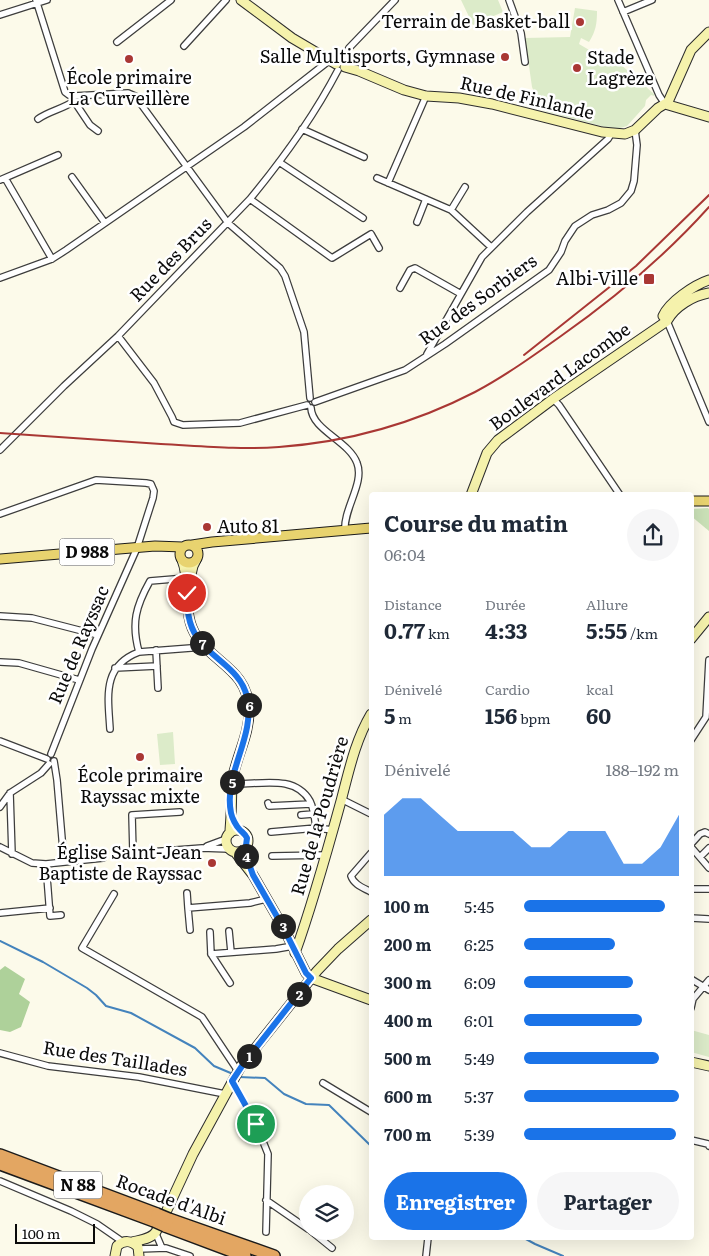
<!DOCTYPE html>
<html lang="fr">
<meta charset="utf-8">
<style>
:root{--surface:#fff;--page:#f6f6f7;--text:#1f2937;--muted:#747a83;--accent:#1a73e8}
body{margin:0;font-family:Literata,serif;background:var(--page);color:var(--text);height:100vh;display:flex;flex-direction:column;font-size:19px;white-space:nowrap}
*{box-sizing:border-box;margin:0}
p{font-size:16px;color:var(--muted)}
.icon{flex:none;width:28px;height:28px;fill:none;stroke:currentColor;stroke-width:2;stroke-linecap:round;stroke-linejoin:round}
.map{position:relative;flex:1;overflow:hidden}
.details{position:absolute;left:369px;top:492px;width:325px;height:748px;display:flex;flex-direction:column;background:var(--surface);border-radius:5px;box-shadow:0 5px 20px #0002}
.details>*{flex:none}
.tools{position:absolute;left:299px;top:1185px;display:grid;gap:10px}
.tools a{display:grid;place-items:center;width:55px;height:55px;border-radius:50%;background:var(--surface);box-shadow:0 5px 20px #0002;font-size:25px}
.scale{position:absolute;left:15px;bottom:12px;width:80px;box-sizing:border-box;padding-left:5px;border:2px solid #0a0a0a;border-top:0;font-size:14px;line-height:18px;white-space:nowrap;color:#0a0a0a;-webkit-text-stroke:4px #fff;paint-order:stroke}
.pin{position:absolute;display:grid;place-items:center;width:42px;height:42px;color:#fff;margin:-21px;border:2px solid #fff;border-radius:50%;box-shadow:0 1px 5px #0007}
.km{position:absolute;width:25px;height:25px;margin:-12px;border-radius:50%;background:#222;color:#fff;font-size:14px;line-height:25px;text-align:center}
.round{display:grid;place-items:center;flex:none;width:52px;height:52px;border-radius:26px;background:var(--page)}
.summary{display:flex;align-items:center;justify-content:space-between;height:85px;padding:0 15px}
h1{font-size:22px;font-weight:700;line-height:38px}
.stats{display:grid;grid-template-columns:repeat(3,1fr);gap:8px;height:85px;padding:5px 15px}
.stats div{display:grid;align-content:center}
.stats b{font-size:21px;font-weight:700}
.stats small{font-size:14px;font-weight:400}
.stats p{font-size:14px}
.chart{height:140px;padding:10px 15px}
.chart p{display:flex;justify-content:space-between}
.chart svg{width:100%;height:90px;margin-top:5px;fill:var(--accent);opacity:.7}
.cta{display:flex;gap:10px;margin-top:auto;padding:10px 15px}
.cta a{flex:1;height:58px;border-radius:30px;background:var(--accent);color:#fff;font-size:20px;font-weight:700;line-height:58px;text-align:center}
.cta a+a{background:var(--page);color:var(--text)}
ul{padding:0 15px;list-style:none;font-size:16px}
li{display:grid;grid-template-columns:80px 60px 1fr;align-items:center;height:38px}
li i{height:12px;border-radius:6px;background:var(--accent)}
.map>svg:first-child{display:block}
.green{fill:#cbe2b8}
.forest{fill:#aed19a}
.pitch{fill:#dcebc9}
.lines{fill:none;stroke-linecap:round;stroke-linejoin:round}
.stream{stroke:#4483bc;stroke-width:2}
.street-casing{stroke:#3d3d3d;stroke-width:8}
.secondary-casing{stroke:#2c2c2c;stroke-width:11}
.primary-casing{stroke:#1b1b1b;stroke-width:11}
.highway-casing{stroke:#1b1b1b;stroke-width:14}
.street{stroke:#fff;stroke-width:5.5}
.secondary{stroke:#f5f2ac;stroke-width:9}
.primary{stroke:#e8d36f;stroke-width:9}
.highway{stroke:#e3a662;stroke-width:11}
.rail{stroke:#a93734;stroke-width:2}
.highway-bridge-casing{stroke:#1b1b1b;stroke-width:14;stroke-linecap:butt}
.highway-bridge{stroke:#e3a662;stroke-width:11}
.route-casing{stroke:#fff;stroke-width:10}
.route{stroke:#1a73e8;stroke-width:6}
.poi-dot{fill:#a93734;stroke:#fff;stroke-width:2}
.labels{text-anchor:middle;stroke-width:5;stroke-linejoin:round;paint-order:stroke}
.shield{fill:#fff;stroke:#545454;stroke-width:1}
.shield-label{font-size:16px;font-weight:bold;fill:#0a0a0a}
.poi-label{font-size:18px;fill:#0a0a0a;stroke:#fff;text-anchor:end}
.street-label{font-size:18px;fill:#0a0a0a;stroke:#fff}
</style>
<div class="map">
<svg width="709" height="1256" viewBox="0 0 709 1256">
<rect width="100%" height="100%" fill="#fcfaea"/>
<path class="green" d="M708,508l1,1v22l-18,-15v-7z"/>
<path class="forest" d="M5,966l20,13 -6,15 11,8 -9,25 -11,5 -10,-2v-60z"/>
<path class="pitch" d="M461,0h37l5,12 -30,13z
M575,8l22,3c0,12 -1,20 -8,31l-8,-4 -2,6 17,10 2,-2 21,11 35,31v2l-3,-1 -5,5 -1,6 -18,20 -10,3 -12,-2 -61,-16 -2,-6 -3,-1 -7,-17 -7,-49 45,-1z
M173,732l2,32 -15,1 -3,-31z
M691,1030l18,5v22l-18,-5z"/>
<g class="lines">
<path class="stream" d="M0,941l43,21 44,26 9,7 10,11 25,7 64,35 19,18 19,8
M239,1077l26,1 19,16 22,10 23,1 42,41
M524,1238l11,6 28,12"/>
<g class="street-casing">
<path id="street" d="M36,0l29,92 4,3 5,1 54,-3 7,3 93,127 52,45 5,8 19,56 6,66
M509,0l12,33 4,29
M618,0l41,95 6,9
M623,12l29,-12
M0,15l47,-15
M117,42l54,-42
M184,46l42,-46
M342,62l7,-14 46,-48
M74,101l16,24 8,6
M38,119c11,-8 25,-10 36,-18v-5
M302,129l62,28
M279,162l84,56
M72,177l33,46
M5,178l47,81
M377,178l74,32 40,37
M0,180l58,-25
M388,183l38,-87
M250,199l82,59 39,-24 8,14
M451,210l14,-23
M417,222l9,-23
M0,278l52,-19 14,-9 178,-123 86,-67
M400,288l10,-18 5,-2 46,26
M667,321l42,101
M118,336l36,47 18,34 2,5 9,3 57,-2 67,-18
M427,354l55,-97 45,-45 81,-73 3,-5
M553,399l6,6 61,90
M315,402l90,-32 40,-26 104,-74 12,-18 4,-11 10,-15 17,-11 16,-5 13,-7 10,-12 3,-10 3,-36 -2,-15
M311,408c1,22 38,33 46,55 8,20 -14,46 -12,68
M0,450l64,-64 54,-50 132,-137c33,-40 64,-83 88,-129
M0,514l96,-34 50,3 5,1 3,7 -1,7 -16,50 -45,101 -41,105
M186,578l-36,3c-14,25 -19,42 -11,71l65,-5
M0,616l32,2 66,17
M156,650l2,38
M0,662l19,1 60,17
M115,668l42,-2
M110,729c-2,-33 -8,-63 29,-77
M691,740l15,-23 3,-57
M0,741l47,18
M54,761l3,19 7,82
M232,781l5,3c25,0 58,-9 73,17 4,8 5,19 6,27l17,2
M10,793l2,61
M341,799l30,15
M268,803l1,3 42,-2
M0,807l10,-14 31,-20 8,-9
M301,815l12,-1
M271,832l45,-4
M691,844l9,-10 5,-2 4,2
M207,846l19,-7
M0,847l32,16 14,1 57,-6
M691,847l18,21
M133,853l-1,-38 48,-3
M371,853l-20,23c3,9 13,12 20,16
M119,855l17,-2 66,-5 27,1
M272,856l54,-1
M700,857l9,-9
M46,864l4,52 11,-1
M691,889h18
M187,893l1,15
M114,894l-32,54 120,69 36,54
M0,913l50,-5
M691,918l18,1
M190,930l-2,-22 62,-5 16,-4
M229,931l2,21
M210,932l1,22
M691,979l18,11
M230,983l-19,-29 65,-5 17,-3
M691,1008l2,-9 16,-19
M0,1053l48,13 91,11 86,17
M232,1081l24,43 12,30 -2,78
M323,1083l48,29
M691,1140l17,4 1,2
M0,1181l71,30 26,13 26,18
M266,1200l42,29
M311,1231l21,17
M156,1234l6,14
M139,1249l27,-1 24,8
M426,1256l2,-18"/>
</g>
<g class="secondary-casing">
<path id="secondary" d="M241,0l51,38 44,26
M345,67l14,4 45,19 22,6 33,2 33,6 110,28 23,2 10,-4 23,-22 10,-6 23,-52 18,-18
M665,104l44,13
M667,321l-4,-5c6,-14 31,-31 46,-36
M471,495l16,-42 11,-13 55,-41 114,-78c8,-15 26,-25 42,-28
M182,560c10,24 -1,54 15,77 18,27 50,33 52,72 1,23 -11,44 -16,67 -2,12 -1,25 -2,38 0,6 -1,12 -1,19
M190,579l3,-13 3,-6
M691,639l18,-22
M226 841a11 11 0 1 1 22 0a11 11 0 1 1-22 0Z
M235,852l18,23 30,52 23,46 5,5 60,22
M295,953c18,-50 32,-101 46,-152 8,-30 14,-60 30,-87
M691,1062l18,4
M167,1210l26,-56 48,-88 76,-95 21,-22 33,-29
M132,1242c8,-2 21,-3 25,-12
M115,1256l2,-10c7,-6 14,-6 21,1l1,9"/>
</g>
<g class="primary-casing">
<path id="primary" d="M691,501h18
M180 554a9 9 0 1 1 18 0a9 9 0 1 1-18 0Z
M192,545l20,-3 159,-14
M0,559l155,-13 28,1"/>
</g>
<g class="highway-casing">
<path id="highway" d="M0,1155l157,59
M0,1164l154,57
M169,1219l105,37
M165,1226l80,30"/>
</g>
<use href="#street" class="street"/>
<use href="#secondary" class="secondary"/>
<use href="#primary" class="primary"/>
<use href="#highway" class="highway"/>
<path class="rail" d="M524,355l112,-89 73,-71
M0,433c54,4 107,7 161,11 39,2 79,6 118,3 68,-5 136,-24 196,-55 30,-16 58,-36 86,-56 54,-38 104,-80 148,-129"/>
<g class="highway-bridge-casing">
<path id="highway-bridge" d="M157,1214l12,5
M154,1221l11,5"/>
</g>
<use href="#highway-bridge" class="highway-bridge"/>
</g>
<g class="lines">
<g class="route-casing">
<path id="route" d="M187,593c0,16 1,31 10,44 14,22 44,32 50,60 9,40 -24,76 -16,116 1,5 5,13 9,17 3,3 5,4 7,8l-2,15 8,22 30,52 23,46 5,5 -67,85 -12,18 24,43"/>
</g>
<use href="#route" class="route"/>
</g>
<g class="poi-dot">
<circle cx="580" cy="22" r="5"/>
<circle cx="505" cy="57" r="5"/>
<circle cx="129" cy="59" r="5"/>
<circle cx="577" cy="68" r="5"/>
<rect x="643" y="273" width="12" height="12" rx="2.5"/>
<circle cx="207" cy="527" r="5"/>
<circle cx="140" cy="757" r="5"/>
<circle cx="212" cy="863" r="5"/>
</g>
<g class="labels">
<g class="shield">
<rect x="59.5" y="538.5" width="55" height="27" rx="4"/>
<rect x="54" y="1171.5" width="48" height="27" rx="4"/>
</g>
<g class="shield-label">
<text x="87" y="558">D 988</text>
<text x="78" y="1191">N 88</text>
</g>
<g class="poi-label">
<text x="570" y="28">Terrain de Basket-ball</text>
<text x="495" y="63">Salle Multisports, Gymnase</text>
<text x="587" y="64" text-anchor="start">Stade<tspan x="587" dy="21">Lagrèze</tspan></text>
<text x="129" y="84" text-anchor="middle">École primaire<tspan x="129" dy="21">La Curveillère</tspan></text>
<text x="638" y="285">Albi-Ville</text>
<text x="217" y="533" text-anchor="start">Auto 81</text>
<text x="140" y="782" text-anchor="middle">École primaire<tspan x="140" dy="21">Rayssac mixte</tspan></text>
<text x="202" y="859">Église Saint-Jean<tspan x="202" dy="21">Baptiste de Rayssac</tspan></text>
</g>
<g class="street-label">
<text transform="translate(527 98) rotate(13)" y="6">Rue de Finlande</text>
<text transform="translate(171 260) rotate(-46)" y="6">Rue des Brus</text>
<text transform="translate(478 300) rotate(-36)" y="6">Rue des Sorbiers</text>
<text transform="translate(560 377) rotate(-36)" y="6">Boulevard Lacombe</text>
<text transform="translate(79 645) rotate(-67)" y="6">Rue de Rayssac</text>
<text transform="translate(320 816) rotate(-74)" y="6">Rue de la Poudrière</text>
<text transform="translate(115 1059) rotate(9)" y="6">Rue des Taillades</text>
<text transform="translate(171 1200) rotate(20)" y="6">Rocade d'Albi</text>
</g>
</g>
</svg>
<div class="tools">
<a><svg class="icon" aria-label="layers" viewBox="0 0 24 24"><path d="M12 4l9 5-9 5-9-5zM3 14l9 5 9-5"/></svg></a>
</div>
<div class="scale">100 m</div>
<div class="pin" style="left:256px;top:1124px;background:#1e9e55"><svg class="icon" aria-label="arrive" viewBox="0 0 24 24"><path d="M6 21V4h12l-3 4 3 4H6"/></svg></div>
<div class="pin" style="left:187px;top:593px;background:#d93025"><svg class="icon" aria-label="check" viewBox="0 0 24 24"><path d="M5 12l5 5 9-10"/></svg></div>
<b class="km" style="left:249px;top:1056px">1</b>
<b class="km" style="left:299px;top:994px">2</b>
<b class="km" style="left:283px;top:926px">3</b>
<b class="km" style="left:246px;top:856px">4</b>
<b class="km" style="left:232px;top:782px">5</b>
<b class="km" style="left:249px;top:705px">6</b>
<b class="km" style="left:202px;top:643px">7</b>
<section class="details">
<div class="summary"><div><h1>Course du matin</h1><p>06:04</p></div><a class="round"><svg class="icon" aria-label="share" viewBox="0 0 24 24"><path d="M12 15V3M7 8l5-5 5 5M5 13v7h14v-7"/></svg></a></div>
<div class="stats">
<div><p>Distance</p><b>0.77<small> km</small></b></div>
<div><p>Durée</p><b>4:33</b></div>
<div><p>Allure</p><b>5:55<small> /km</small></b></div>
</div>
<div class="stats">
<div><p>Dénivelé</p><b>5<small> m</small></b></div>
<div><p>Cardio</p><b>156<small> bpm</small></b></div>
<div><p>kcal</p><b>60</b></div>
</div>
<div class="chart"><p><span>Dénivelé</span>188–192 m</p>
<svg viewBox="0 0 160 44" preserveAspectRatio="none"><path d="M0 44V14L10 6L20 6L30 14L40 22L50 22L60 22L70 22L80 30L90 30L100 22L110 22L120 22L130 38L140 38L150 30L160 14V44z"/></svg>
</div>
<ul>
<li><b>100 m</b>5:45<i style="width:91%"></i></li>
<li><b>200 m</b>6:25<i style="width:59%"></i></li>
<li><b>300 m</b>6:09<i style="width:70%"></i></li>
<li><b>400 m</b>6:01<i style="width:76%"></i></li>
<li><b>500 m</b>5:49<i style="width:87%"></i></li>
<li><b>600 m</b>5:37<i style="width:100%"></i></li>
<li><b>700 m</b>5:39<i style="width:98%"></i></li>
</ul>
<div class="cta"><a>Enregistrer</a><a>Partager</a></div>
</section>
</div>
